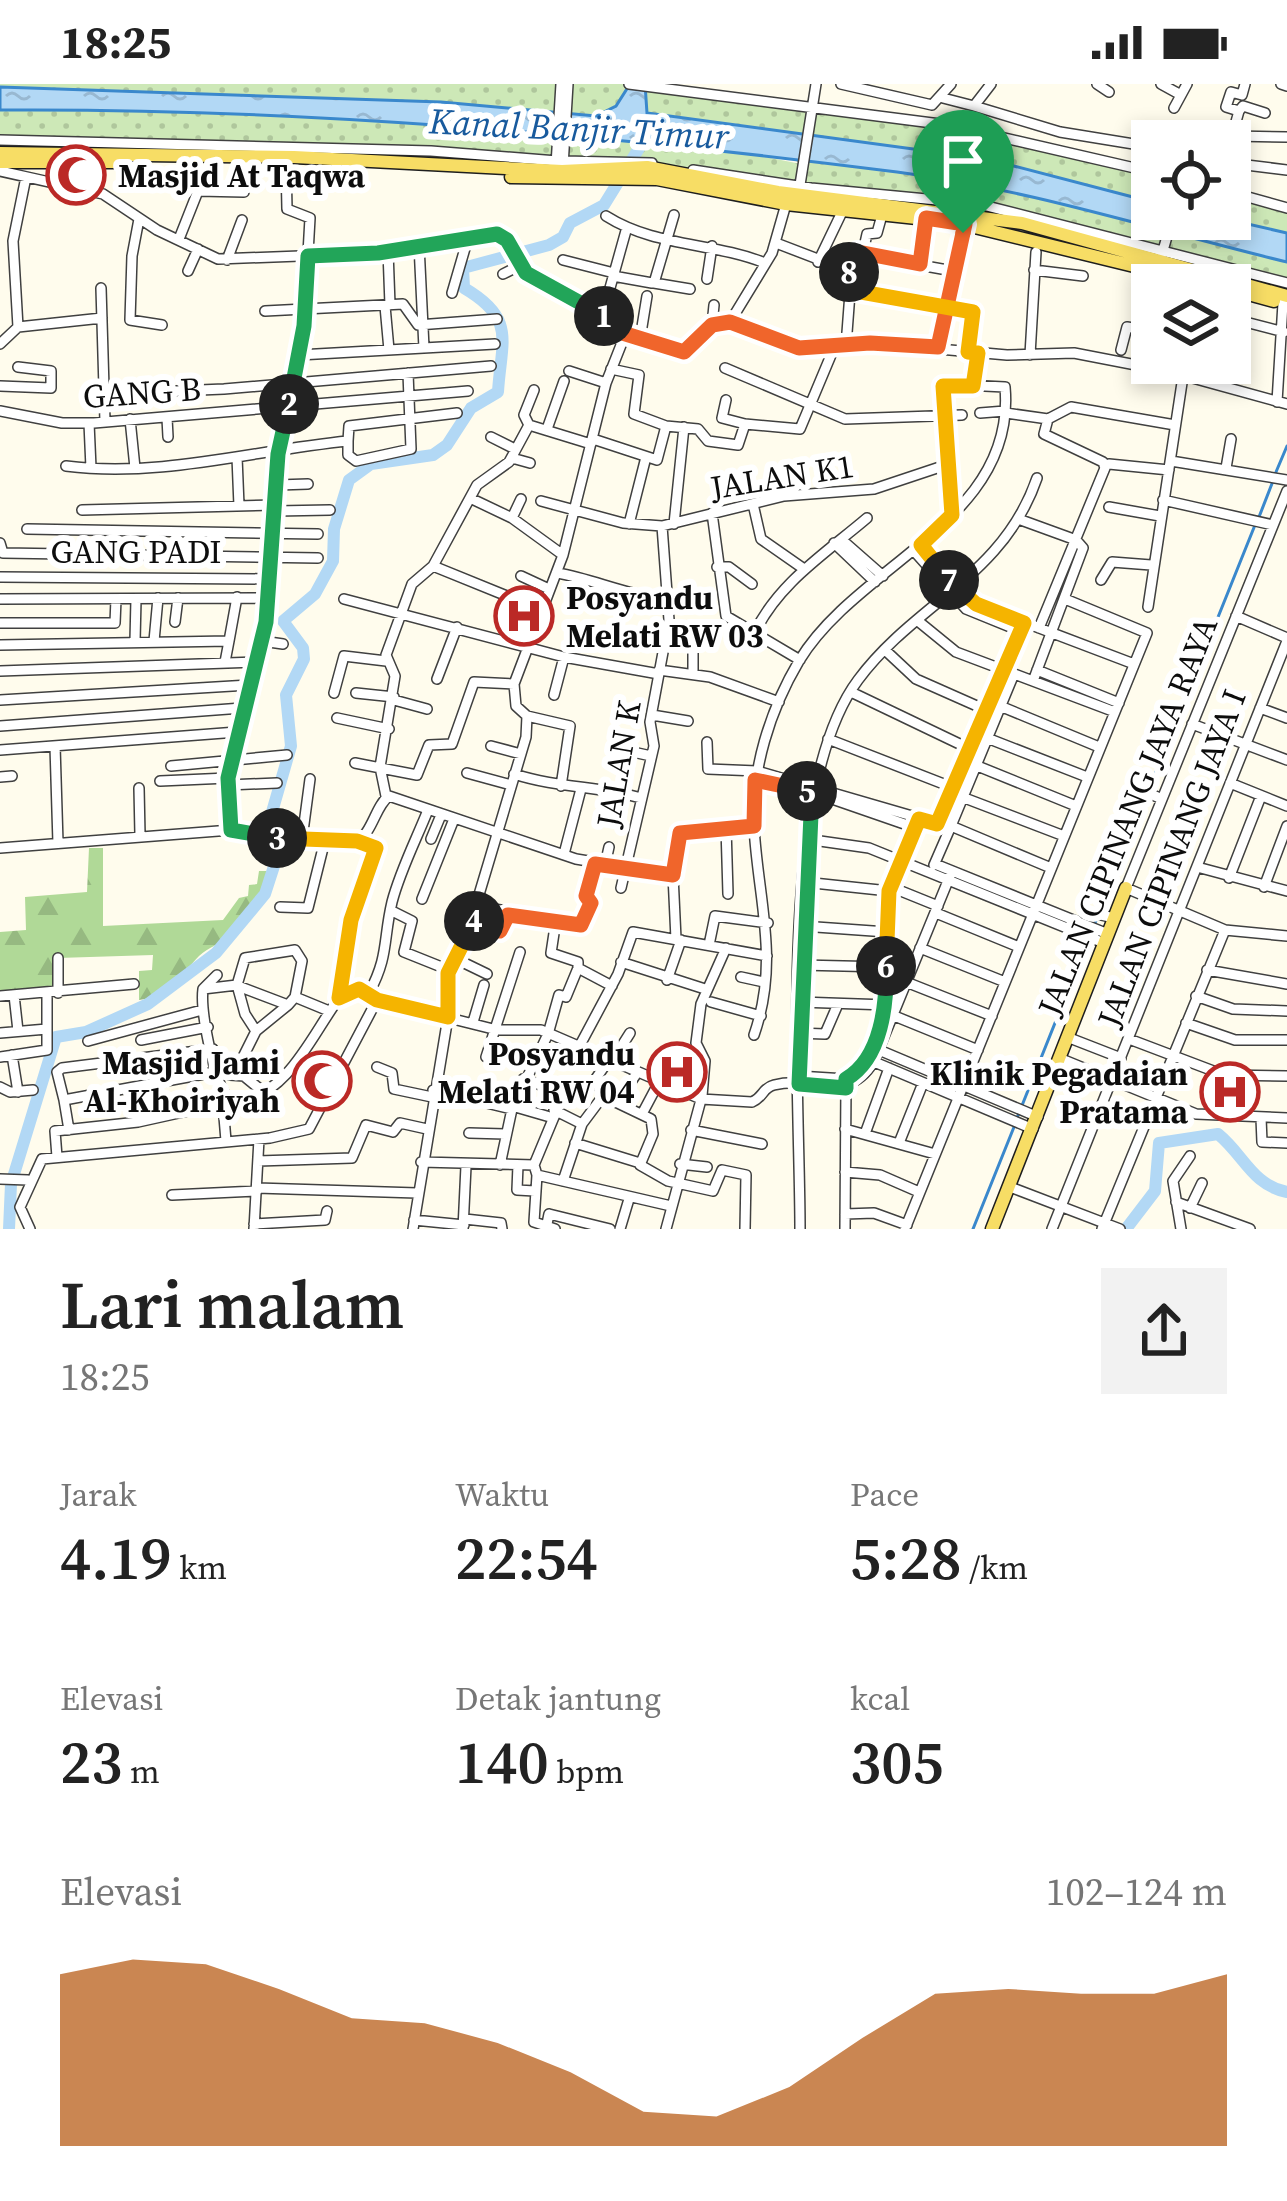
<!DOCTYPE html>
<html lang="id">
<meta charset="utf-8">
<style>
:root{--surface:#fff;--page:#f2f2f2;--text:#222;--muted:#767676;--accent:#b45309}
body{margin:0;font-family:"Source Serif 4",serif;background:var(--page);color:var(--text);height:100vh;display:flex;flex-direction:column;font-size:45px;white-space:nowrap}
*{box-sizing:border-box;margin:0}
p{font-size:39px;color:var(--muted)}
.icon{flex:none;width:66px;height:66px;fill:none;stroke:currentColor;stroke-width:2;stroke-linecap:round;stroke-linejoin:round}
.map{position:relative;height:1145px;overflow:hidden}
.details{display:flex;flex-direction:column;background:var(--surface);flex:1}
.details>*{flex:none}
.tools{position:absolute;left:1131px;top:36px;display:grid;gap:24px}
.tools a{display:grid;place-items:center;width:120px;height:120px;border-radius:0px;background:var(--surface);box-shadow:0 6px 18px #0003;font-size:60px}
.pin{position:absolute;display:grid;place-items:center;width:102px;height:102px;color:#fff;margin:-123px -51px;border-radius:50% 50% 50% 0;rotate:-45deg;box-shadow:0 0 12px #0007}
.pin .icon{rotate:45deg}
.km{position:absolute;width:60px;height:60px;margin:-30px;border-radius:50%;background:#222;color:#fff;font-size:33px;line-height:60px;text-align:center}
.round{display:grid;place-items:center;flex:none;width:126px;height:126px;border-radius:0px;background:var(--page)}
.overview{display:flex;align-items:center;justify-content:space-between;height:204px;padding:0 60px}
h1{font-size:66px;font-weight:600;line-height:90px}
.stats{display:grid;grid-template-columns:repeat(3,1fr);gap:18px;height:204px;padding:12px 60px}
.stats div{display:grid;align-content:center}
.stats b{font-size:60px;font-weight:600}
.stats small{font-size:33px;font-weight:400}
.stats p{font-size:33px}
.chart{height:336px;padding:24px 60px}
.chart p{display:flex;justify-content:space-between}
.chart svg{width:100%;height:216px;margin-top:12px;fill:var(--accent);opacity:.7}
.status{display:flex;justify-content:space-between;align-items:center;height:84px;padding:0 60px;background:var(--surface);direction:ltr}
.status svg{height:33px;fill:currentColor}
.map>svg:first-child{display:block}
.green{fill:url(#green-dots)}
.forest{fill:url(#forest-firs)}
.water{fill:url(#water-ripples);stroke:#3a88cc;stroke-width:3}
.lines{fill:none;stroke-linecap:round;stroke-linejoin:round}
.stream{stroke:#3a88cc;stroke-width:3}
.river{stroke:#b2d8f5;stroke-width:12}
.minor-casing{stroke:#404040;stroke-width:12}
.major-casing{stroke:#1e1e1e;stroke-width:15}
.minor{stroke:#fff;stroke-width:9}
.major{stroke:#f7dd65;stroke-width:12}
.split-1-casing{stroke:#fff;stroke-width:24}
.split-2-casing{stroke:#fff;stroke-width:24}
.split-3-casing{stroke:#fff;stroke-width:24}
.split-4-casing{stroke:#fff;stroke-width:24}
.split-5-casing{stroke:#fff;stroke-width:24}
.split-6-casing{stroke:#fff;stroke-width:24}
.split-7-casing{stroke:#fff;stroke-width:24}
.split-8-casing{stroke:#fff;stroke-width:24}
.split-9-casing{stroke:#fff;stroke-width:24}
.split-1{stroke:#f0652b;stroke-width:15}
.split-2{stroke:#22a559;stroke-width:15}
.split-3{stroke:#22a559;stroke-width:15}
.split-4{stroke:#f5b400;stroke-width:15}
.split-5{stroke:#f0652b;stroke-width:15}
.split-6{stroke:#22a559;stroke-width:15}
.split-7{stroke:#f5b400;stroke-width:15}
.split-8{stroke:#f5b400;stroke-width:15}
.split-9{stroke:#f0652b;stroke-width:15}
.labels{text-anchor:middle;stroke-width:12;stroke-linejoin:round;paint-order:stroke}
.poi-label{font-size:33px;font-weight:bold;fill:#0d0d0d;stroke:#fff;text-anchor:end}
.street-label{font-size:33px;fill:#0d0d0d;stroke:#fff}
.water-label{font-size:36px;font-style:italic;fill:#185a9d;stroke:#fff}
</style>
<div class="status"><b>18:25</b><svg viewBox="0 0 49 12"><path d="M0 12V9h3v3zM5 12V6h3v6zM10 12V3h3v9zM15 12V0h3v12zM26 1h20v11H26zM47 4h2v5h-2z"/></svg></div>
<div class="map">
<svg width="1287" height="1145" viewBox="0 0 1287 1145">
<defs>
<pattern id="green-dots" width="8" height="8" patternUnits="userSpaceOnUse" patternTransform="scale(3)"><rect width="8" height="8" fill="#cde8b7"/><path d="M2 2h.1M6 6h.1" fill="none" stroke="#afc69c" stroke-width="1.8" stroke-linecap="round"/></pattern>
<pattern id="forest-firs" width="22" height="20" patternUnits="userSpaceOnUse" patternTransform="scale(3)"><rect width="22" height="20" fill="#b0d997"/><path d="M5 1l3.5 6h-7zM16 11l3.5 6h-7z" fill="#96b981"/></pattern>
<pattern id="water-ripples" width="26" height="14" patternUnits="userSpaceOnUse" patternTransform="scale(3)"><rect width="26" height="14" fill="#b2d8f5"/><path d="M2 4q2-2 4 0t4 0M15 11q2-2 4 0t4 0" fill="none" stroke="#98b8d1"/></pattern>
</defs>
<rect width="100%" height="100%" fill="#fffced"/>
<path class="green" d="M0,0h561l-6,87 -555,-18z
M568,0h61l364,50 159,38v47h78v-27l57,16v88l-253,-69 -472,-56 4,-37 154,14 81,16 -61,-38 -93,-13 -1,-15 -23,1 -21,16 -34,-2z"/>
<path class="forest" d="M89,764h14v78l120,-6 16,-22 9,-2 1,-11 8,-1 2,-13h10c-6,23 -21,47 -39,64 -8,9 -22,12 -31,21 -16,17 -35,42 -60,44v-29l13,-1 1,-15 -95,3 -1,34 -57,2v-62l26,-2 -1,-33 62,-5z"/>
<path class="water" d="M630,0h15l2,29 340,46 165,43v17h74l61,14v29c-129,-31 -259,-73 -390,-90 -297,-38 -596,-64 -897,-62v-23l441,15 155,14 20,-10z"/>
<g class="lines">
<path class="stream" d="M1276,388l11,-26
M1259,433l14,-36
M1149,705l106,-264
M1095,839l51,-125
M1017,1034l70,-175
M973,1145l41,-102"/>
<path class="river" d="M9,1145l2,-45 45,-147 30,-5 62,-28 68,-51 49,-59 11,-34 -8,-34 23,-80 -5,-51 18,-36 -1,-11 -20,-27 32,-27 18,-33 1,-32 15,-49 22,-16 62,-9 14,-10 24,-37 27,-16c3,-51 19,-73 -34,-104l-1,-20 86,-23 14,-8 7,-14 34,-18 37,-60 -2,-18
M1126,1145l29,-38 4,-48 59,-9c26,21 34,51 69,58"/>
<g class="minor-casing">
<path id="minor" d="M629,0l319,41 204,47
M841,0l91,21 19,-21
M1097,0l12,8
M1161,0l20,11
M1281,0l6,2
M943,14l31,8 17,-22
M974,22l86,26 92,15
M1174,24l13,-24
M1239,27l4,-5 22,7
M1232,52l7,-25 -13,-4 5,-15 11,3 3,-11
M0,56l431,11 126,10
M1230,59l2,-7 55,1
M564,77l88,2
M1230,79l57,7
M556,81l5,-81
M563,82l5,-82
M693,86l118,18 168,16 308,79
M0,87l103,23 54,36 61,29 160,-6 125,-17 28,40 66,34 19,21 68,21 7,-1 21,-26 18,-3 46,19 39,8 55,-6 137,12 67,-2 93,18 120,33
M799,107l17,-107
M1230,108l57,16
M674,131l-20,68 36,6
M606,132c49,31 106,26 159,47
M139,135l-7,37 -2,64 32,5
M179,155l19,-48 46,1 4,-30
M776,159l73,28
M419,161l5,103
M388,167l2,54
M863,168l4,-18 10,-1 5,-18
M1162,170l10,-35
M227,176l15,-40
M563,176l51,13
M818,178l24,-50
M919,180l7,-46
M1034,186l49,6
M188,187l10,-22
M503,190l18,-9
M613,192l39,7
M707,195l5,-33
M101,204l4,134
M850,205l95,16
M452,209l16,-55
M385,222l4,44
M944,222l29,5 -5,40
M265,227l138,-7 15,21 79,-6
M603,229l24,-86
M1230,234l54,14
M730,238l42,-69 14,-49
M712,241l2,-20
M18,243l84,-9
M1141,244l13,-59
M640,255l7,-43
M0,260l18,-17 -5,-86 13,-64
M846,262l7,-93 100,18
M937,263l28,-123
M1121,266l6,-23 25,4
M299,271l196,-11
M1030,271l6,-103
M725,284l120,51 117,-4
M611,285l28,6 -5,39 32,12 32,3 10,12 30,4 7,-21 55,5 34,-81
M569,287l37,12
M973,301l5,-32
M0,302l51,2v-17l-33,-4
M104,310l120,-5 267,-23
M726,316l-4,18 23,6
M1277,318l6,-99
M0,327l62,12h32l374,-32
M980,329l25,-2
M1006,329l42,6
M945,331l1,50
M167,334l1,19
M130,335l5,49
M1048,335l23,-12 104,18
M89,339l2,45
M529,341l-5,-10 10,-25
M547,345l17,-48
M491,353l24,12
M593,355l64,21 9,-34
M348,357v14l8,6 55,-12 -3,-76
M237,373l2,49
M512,374l18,5
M1171,377l116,19
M1109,380l60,6
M66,382c96,12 188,-16 282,-25l1,-15 108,-13
M1226,384l5,-29
M278,401l30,-1
M1287,407l-161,397 99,42 62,6
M470,414l42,20 51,37
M1163,416l110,25
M541,417l82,22 39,3 122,-30 90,-7 72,-24 6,50
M753,420l8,35 43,30
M1109,423l51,9
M82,426l194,-5
M276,427l54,-1
M712,429l14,103 74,44
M512,434l9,-19
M1021,436l55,20
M629,440l17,-67
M674,440l10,-97
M27,445l291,5
M842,456l41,36
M0,459l3,10 315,5
M834,459l41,39
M921,461l35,44 20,15 158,60
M914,467l52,58 54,22 -83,193
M433,482l106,43
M717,483h12l23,17
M557,489c41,7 72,24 111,25
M521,492l28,13
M0,493l271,2
M1101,496l11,-18 39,3
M0,515l269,-1
M344,515l220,58 95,17
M1148,523l37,-244
M1236,532l51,22
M918,537l38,31 159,60
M175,538l3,-24
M0,539h115l1,-24
M1039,544l66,-160 -2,-6 -59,-28 4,-15
M754,550c24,-51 72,-81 113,-116
M135,557l1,-42
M154,557l4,-43
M229,557l8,-44
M262,557l21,3
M0,561l229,-4 -4,21
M885,566l31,29 70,31
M659,586l51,7 69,25
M1037,586l82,33
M0,587l258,-9
M693,590v-24
M437,595l20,-52
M1033,597l50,-133 -7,-8
M851,608l119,57
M334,609l10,-37 42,5
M356,609l38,4
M554,611l10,-38
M0,616l249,-15
M394,616l33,9
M1000,622l99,41
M1260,624l27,10
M652,631l36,6
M527,632l43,10 -9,60
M337,634l52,11
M1192,640l95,36
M0,642l242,-18
M987,654l100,39
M828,655l126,49
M707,658l1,27 49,2 193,56
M55,662l3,97
M491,662l30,8
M615,664l36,8
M0,666l237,-18
M355,679l62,12 12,-30 23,-1 22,-62 40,2
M975,681l101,41
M171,682l116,-11
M467,689l44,12
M514,690c44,14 83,12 127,24
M0,693l12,-1
M755,696l57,12 104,36
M160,697l68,-3
M1230,699l57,23
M228,701l49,-2
M139,704l1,47
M1139,705l23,10
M386,712l-6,-29 15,-91 -9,-21 26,-71 21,-18 44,-81 32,-23 20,-37 62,19
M962,713l102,39
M951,742l63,-152
M951,742l100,42
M726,743l2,67
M231,746l-2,-57 40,-175 9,-143 26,-130 6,-107 -23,-9 -1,-46
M302,755l8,-60
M431,755l10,-24
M806,755l63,9 235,95
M0,764l231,-18c20,3 110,19 125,12 17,-9 19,-36 33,-46l187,63 97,16
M564,770l17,-65
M935,780l173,70
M605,781l4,-18
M934,781l17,-39
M1197,783l90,24
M1229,794l32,-82
M804,798l85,9
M891,803l47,19
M1264,803l23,-61
M621,804l33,-142 -4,-24 19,-102 -7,-94
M422,815l32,-80
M280,823l28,1 17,-68
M475,824c13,-3 83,13 106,17l10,-21 -5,-8 9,-32
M392,827l20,10 -8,31 45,18
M1088,828l26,6
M936,829l83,34
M470,836l30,11 8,-16
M556,836l-5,33 27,9v6l34,18
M802,842l85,6
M676,855l-3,-64 7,-42 74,-7
M709,861l6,-29 53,7
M920,864l85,34
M454,874l33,16
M621,878l84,27
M801,881l85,2
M1207,886l80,14
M741,893l23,5
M667,896l14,-40
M906,898l86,34
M237,901l8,-27 50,-8 7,11 -7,36 -7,8
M237,901l8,29 11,17
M203,905c-3,23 11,89 23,107l13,6c53,-10 75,-73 104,-109l21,-3 13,10
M203,905l34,-4
M203,905l14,-14
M58,909v-35
M369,909c20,-37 14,-53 23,-91 8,-31 24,-62 36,-92
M14,911l4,36
M0,912l134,-12
M1196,912l37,13 54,2
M295,913l34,14
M339,914l12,-78 26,-70 -20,-9
M711,918l50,14
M800,918l87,3
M892,931l86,35
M473,938l11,-37
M1186,939l49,17h52
M0,949l47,-4
M797,949l28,1 13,-30
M754,951c26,-75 4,-135 0,-208 -3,-57 16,-117 45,-166 59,-98 218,-141 206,-274l-61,-3 -2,31
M1067,953l54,21
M1129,955l95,36 63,1
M141,956l67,-13
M88,957l114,-31
M579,963l39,-73 15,-42 134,24
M879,966l159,67
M12,971l6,37
M0,973l47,-7v-57
M486,973l34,-105
M1059,974l137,56 91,4
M872,977l161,68
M611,979l19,-30
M377,983l15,6 2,16 38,8
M230,991l14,1 17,14
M234,991l22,-44 32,-26 -50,-19
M798,992l48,3c60,-35 31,-134 44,-189 6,-25 21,-47 29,-71
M523,995l41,14 -30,72
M0,1003l10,5 23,-2
M590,1003l18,-26
M433,1006l79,19
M64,1016l-7,-28 5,-4 151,-19
M617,1018l20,-29
M223,1021l3,36
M512,1022l38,11
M554,1026l28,14
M642,1030l17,-32
M1261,1034l1,24 25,1
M845,1045l90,25
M69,1046l-5,-30 151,-28
M691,1046l71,14
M866,1047l23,-63
M469,1049l36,1
M575,1059l65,20
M899,1059l24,-60
M57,1073l-2,-26 83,-9 95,-21
M258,1077l94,-3 14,-33 27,7 7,-9 27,6
M421,1078l113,3 3,10
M680,1080l27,3
M500,1081l12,-56 36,-75 11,-39 7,2 12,-29
M518,1081l-1,25 18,1
M845,1088l35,3 39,17
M537,1091l134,31
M537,1091l-3,47 21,7
M0,1095l28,1
M563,1097l19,-57 21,-28 48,23 2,15 -13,31 28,16 45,10 9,-21 24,5 -1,54
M1010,1103l110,42
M257,1104l160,5
M172,1111l85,-4
M1176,1118l74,27
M1190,1124l12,-25
M845,1130l29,-1 33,12
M465,1135l36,4 1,6
M414,1136l50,5
M254,1140l71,-4 2,-9
M30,1145l-10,-22 22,-48 228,-21 39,-9 68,-129 120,30h44l160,69 51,3c12,-5 10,-14 22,-17 41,-10 73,20 100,-24l78,-190
M254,1145l5,-90
M413,1145l35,-212v-44l27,-65 51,-171 1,-21 -11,-10 -2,-22 49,-129 43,-172 19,-48
M463,1145l3,-63
M546,1145l3,-15 61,15
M620,1145l9,-30
M666,1145l36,-133 3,-35 -9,-18 5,-39 25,-56
M800,1145c0,-138 -24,-439 58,-549 58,-78 145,-103 179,-202
M845,1145l1,-145
M905,1145l242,-596 -82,-34
M1052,1145l235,-588
M1102,1145l123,-299
M1181,1145l-8,-48 17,-25"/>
</g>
<g class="major-casing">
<path id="major" d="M0,69l294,4 268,14 85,-4 131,25 244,31 265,73
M0,78h125
M511,93l146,2 129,25 168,18 258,63
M1230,205l44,12
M992,1145l134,-341"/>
</g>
<use href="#minor" class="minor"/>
<use href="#major" class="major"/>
</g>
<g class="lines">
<g class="split-1-casing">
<path id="split-1" d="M604,232l12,15 68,21 28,-27 18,-3 69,26 71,-5 68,4 25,-114"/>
</g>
<g class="split-2-casing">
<path id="split-2" d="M289,320l15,-78 4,-70 70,-3 119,-19 10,6 19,33 78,43"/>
</g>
<g class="split-3-casing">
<path id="split-3" d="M277,754l-46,-8 -3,-52 38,-156 12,-168 11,-50"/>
</g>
<g class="split-4-casing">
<path id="split-4" d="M277,754l80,3 19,7 -25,72 -12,78 20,-9 18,11 71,17v-44l26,-52"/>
</g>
<g class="split-5-casing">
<path id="split-5" d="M474,837l26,10 8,-16 73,10 10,-22 -5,-7 9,-32 78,11 7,-42 74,-7 1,-46 52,11"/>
</g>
<g class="split-6-casing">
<path id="split-6" d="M807,707l5,1 -13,292 47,4v-9c36,-21 41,-76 40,-113"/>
</g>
<g class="split-7-casing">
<path id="split-7" d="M886,882l3,-75 30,-72 18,5 87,-201 -48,-19 -27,-24"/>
</g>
<g class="split-8-casing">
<path id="split-8" d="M849,188l1,18 123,22 -5,40 10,1 -5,33h-30l9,129 -31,30 28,35"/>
</g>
<g class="split-9-casing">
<path id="split-9" d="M849,188l9,-20 62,12 6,-46 39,6 -2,9"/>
</g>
<use href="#split-1" class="split-1"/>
<use href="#split-2" class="split-2"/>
<use href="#split-3" class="split-3"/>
<use href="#split-4" class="split-4"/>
<use href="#split-5" class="split-5"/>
<use href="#split-6" class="split-6"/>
<use href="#split-7" class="split-7"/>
<use href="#split-8" class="split-8"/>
<use href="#split-9" class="split-9"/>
</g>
<defs>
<g id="mosque-ring" transform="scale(3)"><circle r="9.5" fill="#fff" stroke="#bb2926" stroke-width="1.5"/><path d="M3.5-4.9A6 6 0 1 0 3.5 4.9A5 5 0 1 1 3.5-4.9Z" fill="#bb2926"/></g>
<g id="hospital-ring" transform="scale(3)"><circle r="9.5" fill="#fff" stroke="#bb2926" stroke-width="1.5"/><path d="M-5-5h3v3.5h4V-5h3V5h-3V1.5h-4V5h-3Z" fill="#bb2926"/></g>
</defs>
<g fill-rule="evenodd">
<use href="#mosque-ring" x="76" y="91"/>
<use href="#hospital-ring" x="524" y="532"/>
<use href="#hospital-ring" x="677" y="988"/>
<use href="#mosque-ring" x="322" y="997"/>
<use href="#hospital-ring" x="1230" y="1008"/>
</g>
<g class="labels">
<g class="poi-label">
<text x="118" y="103" text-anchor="start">Masjid At Taqwa</text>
<text x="566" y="525" text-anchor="start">Posyandu<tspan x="566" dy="38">Melati RW 03</tspan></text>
<text x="635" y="981">Posyandu<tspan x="635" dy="38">Melati RW 04</tspan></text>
<text x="280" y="990">Masjid Jami<tspan x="280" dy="38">Al-Khoiriyah</tspan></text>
<text x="1188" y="1001">Klinik Pegadaian<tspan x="1188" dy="38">Pratama</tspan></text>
</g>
<g class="street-label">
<text transform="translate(142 308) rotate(-4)" y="12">GANG B</text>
<text transform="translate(782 392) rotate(-9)" y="12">JALAN K1</text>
<text x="136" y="479">GANG PADI</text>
<text transform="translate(618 680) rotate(-80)" y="12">JALAN K</text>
<text transform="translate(1127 732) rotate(-68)" y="12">JALAN CIPINANG JAYA RAYA</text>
<text transform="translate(1171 774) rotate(-69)" y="12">JALAN CIPINANG JAYA I</text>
</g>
<g class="water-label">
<text transform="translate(579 44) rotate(3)" y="13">Kanal Banjir Timur</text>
</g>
</g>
</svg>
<div class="tools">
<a><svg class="icon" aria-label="locate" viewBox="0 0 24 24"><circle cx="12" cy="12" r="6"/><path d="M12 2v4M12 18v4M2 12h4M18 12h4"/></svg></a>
<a><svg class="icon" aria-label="layers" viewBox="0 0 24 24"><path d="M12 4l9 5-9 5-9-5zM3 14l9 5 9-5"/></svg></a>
</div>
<div class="pin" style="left:963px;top:149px;background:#1e9e55"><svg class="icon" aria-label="arrive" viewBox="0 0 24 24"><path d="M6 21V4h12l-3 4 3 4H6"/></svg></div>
<b class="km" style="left:604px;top:232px">1</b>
<b class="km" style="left:289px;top:320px">2</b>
<b class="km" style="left:277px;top:754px">3</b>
<b class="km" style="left:474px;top:837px">4</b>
<b class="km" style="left:807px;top:707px">5</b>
<b class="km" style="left:886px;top:882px">6</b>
<b class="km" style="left:949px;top:496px">7</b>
<b class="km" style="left:849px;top:188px">8</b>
</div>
<section class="details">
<div class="overview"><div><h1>Lari malam</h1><p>18:25</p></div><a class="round"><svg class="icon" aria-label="share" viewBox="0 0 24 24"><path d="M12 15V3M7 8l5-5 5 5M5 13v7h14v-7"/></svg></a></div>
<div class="stats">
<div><p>Jarak</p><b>4.19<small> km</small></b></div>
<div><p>Waktu</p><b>22:54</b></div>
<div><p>Pace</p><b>5:28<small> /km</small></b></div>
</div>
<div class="stats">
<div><p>Elevasi</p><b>23<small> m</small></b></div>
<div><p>Detak jantung</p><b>140<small> bpm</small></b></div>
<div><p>kcal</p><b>305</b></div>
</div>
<div class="chart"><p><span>Elevasi</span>102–124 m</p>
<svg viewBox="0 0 160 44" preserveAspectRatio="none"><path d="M0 44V9L10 6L20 7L30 12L40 18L50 19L60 23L70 29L80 37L90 38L100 32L110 22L120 13L130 12L140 13L150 13L160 9V44z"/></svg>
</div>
</section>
